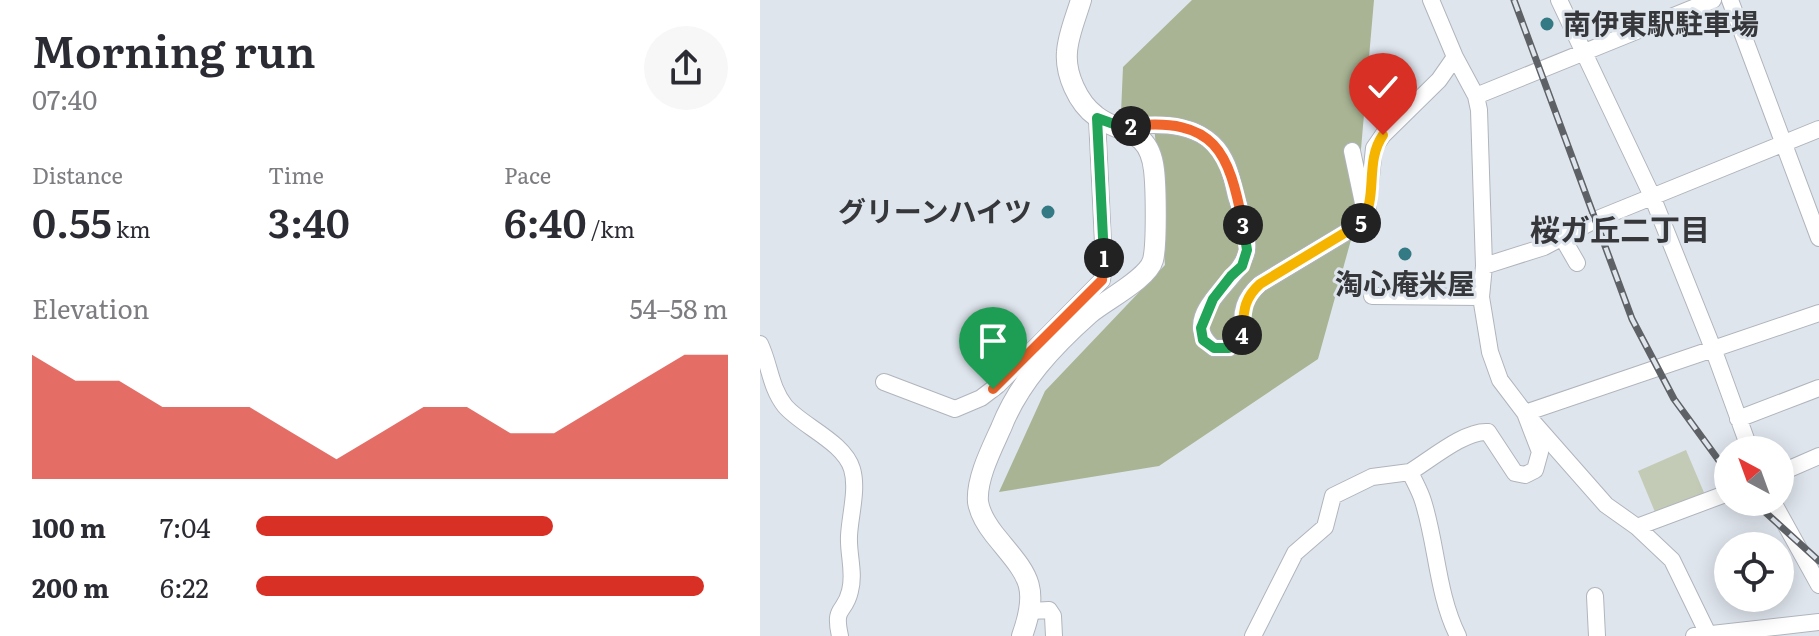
<!DOCTYPE html>
<meta charset="utf-8">
<style>
:root{--surface:#fff;--page:#f7f7f7;--text:#2b2b33;--muted:#7c7c81;--accent:#d93025}
body{margin:0;font-family:Literata,"Noto Sans JP",serif;background:var(--page);color:var(--text);height:100vh;display:flex;flex-direction:column;font-size:30px;white-space:nowrap}
*{box-sizing:border-box;margin:0}
p{font-size:26px;color:var(--muted)}
.icon{flex:none;width:44px;height:44px;fill:none;stroke:currentColor;stroke-width:2;stroke-linecap:round;stroke-linejoin:round}
.map{position:relative;flex:1;overflow:hidden}
.sheet{display:flex;flex-direction:column;background:var(--surface);width:760px}
.sheet>*{flex:none}
.needle{width:52px;rotate:319deg}
.fabs{position:absolute;left:954px;top:436px;display:grid;gap:16px}
.fabs a{display:grid;place-items:center;width:80px;height:80px;border-radius:50%;background:var(--surface);box-shadow:0 4px 20px #0003;font-size:40px}
.pin{position:absolute;display:grid;place-items:center;width:68px;height:68px;color:#fff;margin:-82px -34px;border-radius:50% 50% 50% 0;rotate:-45deg;box-shadow:0 0 8px #0007}
.pin .icon{rotate:45deg}
.km{position:absolute;width:40px;height:40px;margin:-20px;border-radius:50%;background:#222;color:#fff;font-size:22px;line-height:40px;text-align:center}
.round{display:grid;place-items:center;flex:none;width:84px;height:84px;border-radius:42px;background:var(--page)}
.head{display:flex;align-items:center;justify-content:space-between;height:136px;padding:0 32px}
h1{font-size:44px;font-weight:600;line-height:60px}
.stats{display:grid;grid-template-columns:repeat(3,1fr);gap:12px;height:136px;padding:8px 32px}
.stats div{display:grid;align-content:center}
.stats b{font-size:40px;font-weight:600}
.stats small{font-size:22px;font-weight:400}
.stats p{font-size:22px}
.chart{height:224px;padding:16px 32px}
.chart p{display:flex;justify-content:space-between}
.chart svg{width:100%;height:144px;margin-top:8px;fill:var(--accent);opacity:.7}
ul{padding:0 32px;list-style:none;font-size:26px}
li{display:grid;grid-template-columns:128px 96px 1fr;align-items:center;height:60px}
li i{height:20px;border-radius:10px;background:var(--accent)}
main{display:flex;flex:1;min-height:0}
.map>svg:first-child{display:block}
.green{fill:#c3cab6}
.forest{fill:#a9b494}
.lines{fill:none;stroke-linecap:round;stroke-linejoin:round}
.minor-casing{stroke:#b0b5bd;stroke-width:18}
.major-casing{stroke:#b0b5bd;stroke-width:22}
.minor{stroke:#fff;stroke-width:16}
.major{stroke:#fff;stroke-width:20}
.rail-casing{stroke:#5e6165;stroke-width:7}
.rail{stroke:#dfe5ed;stroke-width:4;stroke-dasharray:12;stroke-linecap:butt}
.split-1-casing{stroke:#fff;stroke-width:16}
.split-2-casing{stroke:#fff;stroke-width:16}
.split-3-casing{stroke:#fff;stroke-width:16}
.split-4-casing{stroke:#fff;stroke-width:16}
.split-5-casing{stroke:#fff;stroke-width:16}
.split-6-casing{stroke:#fff;stroke-width:16}
.split-1{stroke:#f0652b;stroke-width:10}
.split-2{stroke:#22a559;stroke-width:10}
.split-3{stroke:#f0652b;stroke-width:10}
.split-4{stroke:#22a559;stroke-width:10}
.split-5{stroke:#f5b400;stroke-width:10}
.split-6{stroke:#f5b400;stroke-width:10}
.poi-dot{fill:#337a84;stroke:#dfe5ed;stroke-width:3}
.labels{text-anchor:middle;stroke-width:6;stroke-linejoin:round;paint-order:stroke}
.poi-label{font-size:28px;font-weight:bold;fill:#35373a;stroke:#dfe5ed;text-anchor:start}
.neighbourhood-label{font-size:30px;font-weight:bold;fill:#35373a;stroke:#dfe5ed}
</style>
<main>
<section class="sheet">
<div class="head"><div><h1>Morning run</h1><p>07:40</p></div><a class="round"><svg class="icon" aria-label="share" viewBox="0 0 24 24"><path d="M12 15V3M7 8l5-5 5 5M5 13v7h14v-7"/></svg></a></div>
<div class="stats">
<div><p>Distance</p><b>0.55<small> km</small></b></div>
<div><p>Time</p><b>3:40</b></div>
<div><p>Pace</p><b>6:40<small> /km</small></b></div>
</div>
<div class="chart"><p><span>Elevation</span>54–58 m</p>
<svg viewBox="0 0 160 44" preserveAspectRatio="none"><path d="M0 44V6L10 14L20 14L30 22L40 22L50 22L60 30L70 38L80 30L90 22L100 22L110 30L120 30L130 22L140 14L150 6L160 6V44z"/></svg>
</div>
<ul>
<li><b>100 m</b>7:04<i style="width:63%"></i></li>
<li><b>200 m</b>6:22<i style="width:95%"></i></li>
</ul>
</section>
<div class="map">
<svg width="1059" height="636" viewBox="0 0 1059 636">
<rect width="100%" height="100%" fill="#dfe5ed"/>
<path class="green" d="M926,450l22,52 -53,10 -17,-41z"/>
<path class="forest" d="M432,0h182l-20,229 -36,130 -159,107 -160,26 46,-101 120,-126 -11,-142 -33,-10 2,-46z"/>
<g class="lines">
<g class="minor-casing">
<path id="minor" d="M671,0l24,57 21,39 3,14 5,156 -3,31 9,55 10,28 25,33 81,92 31,22 35,33 37,76
M799,0l93,196 62,155 36,99
M970,0l89,238
M716,96l237,-96
M362,127c37,-4 84,-6 103,33 6,11 8,24 11,36 5,16 13,37 11,54 -4,31 -74,65 -33,98h15l14,-15c-3,-21 1,-35 17,-49l100,-60 7,-10 7,-66 9,-13 56,-55 16,-23
M592,151l11,52
M802,237l15,26
M724,266l60,-19 51,-27 224,-91
M612,296l109,1
M0,344c10,21 10,43 25,62 17,20 59,36 67,63 6,20 -2,46 -3,67 -1,18 6,37 1,55 -5,23 -17,14 -10,45
M124,382l71,27 26,-11 17,-13 104,-105 2,-16 -7,-146
M978,419l81,-31
M650,472c20,-12 55,-42 78,-40l27,41 10,2 10,-5 5,-18 -15,-39 294,-100
M1020,473l39,-17
M1013,502l46,83
M877,527l91,-34
M835,596l2,40
M271,611l18,-1 4,6 1,20
M493,636l42,-83 30,-26 8,-31 39,-19 38,-5c4,9 10,19 13,29 14,44 14,93 35,135
M934,636l125,-14"/>
</g>
<g class="major-casing">
<path id="major" d="M262,636c19,-53 4,-62 -28,-102 -7,-9 -14,-20 -16,-32 -2,-23 14,-54 23,-74 18,-46 52,-82 88,-114 15,-13 59,-35 64,-54 4,-15 3,-73 1,-90 -5,-44 -34,-35 -58,-54 -18,-13 -31,-42 -29,-64 1,-17 9,-35 14,-52"/>
</g>
<use href="#minor" class="minor"/>
<use href="#major" class="major"/>
<g class="rail-casing">
<path id="rail" d="M754,0l118,319 42,80 54,74
M994,502l65,59"/>
</g>
<use href="#rail" class="rail"/>
</g>
<g class="lines">
<g class="split-1-casing">
<path id="split-1" d="M233,389l109,-109 2,-22"/>
</g>
<g class="split-2-casing">
<path id="split-2" d="M344,258l-7,-140 25,9 9,-1"/>
</g>
<g class="split-3-casing">
<path id="split-3" d="M371,126c84,-9 98,25 112,99"/>
</g>
<g class="split-4-casing">
<path id="split-4" d="M482,335l-13,13h-15l-11,-8 -2,-12 12,-29 18,-23 11,-10 5,-16 -4,-25"/>
</g>
<g class="split-5-casing">
<path id="split-5" d="M482,335c2,-21 0,-35 18,-51l101,-61"/>
</g>
<g class="split-6-casing">
<path id="split-6" d="M601,223c18,-25 3,-61 22,-88"/>
</g>
<use href="#split-1" class="split-1"/>
<use href="#split-2" class="split-2"/>
<use href="#split-3" class="split-3"/>
<use href="#split-4" class="split-4"/>
<use href="#split-5" class="split-5"/>
<use href="#split-6" class="split-6"/>
</g>
<g class="poi-dot">
<circle cx="787" cy="24" r="8"/>
<circle cx="288" cy="212" r="8"/>
<circle cx="645" cy="254" r="8"/>
</g>
<g class="labels">
<g class="poi-label">
<text x="803" y="34">南伊東駅駐車場</text>
<text x="272" y="222" text-anchor="end">グリーンハイツ</text>
<text x="645" y="294" text-anchor="middle">淘心庵米屋</text>
</g>
<g class="neighbourhood-label">
<text x="860" y="241">桜ガ丘二丁目</text>
</g>
</g>
</svg>
<div class="fabs">
<a><svg class="needle" viewBox="-14 -14 28 28"><path d="M0-13l5 13h-10z" fill="#e53935"/><path d="M0 13l5-13h-10z" fill="#7c7c81"/></svg></a>
<a><svg class="icon" aria-label="locate" viewBox="0 0 24 24"><circle cx="12" cy="12" r="6"/><path d="M12 2v4M12 18v4M2 12h4M18 12h4"/></svg></a>
</div>
<div class="pin" style="left:233px;top:389px;background:#1e9e55"><svg class="icon" aria-label="arrive" viewBox="0 0 24 24"><path d="M6 21V4h12l-3 4 3 4H6"/></svg></div>
<div class="pin" style="left:623px;top:135px;background:#d93025"><svg class="icon" aria-label="check" viewBox="0 0 24 24"><path d="M5 12l5 5 9-10"/></svg></div>
<b class="km" style="left:344px;top:258px">1</b>
<b class="km" style="left:371px;top:126px">2</b>
<b class="km" style="left:483px;top:225px">3</b>
<b class="km" style="left:482px;top:335px">4</b>
<b class="km" style="left:601px;top:223px">5</b>
</div>
</main>
